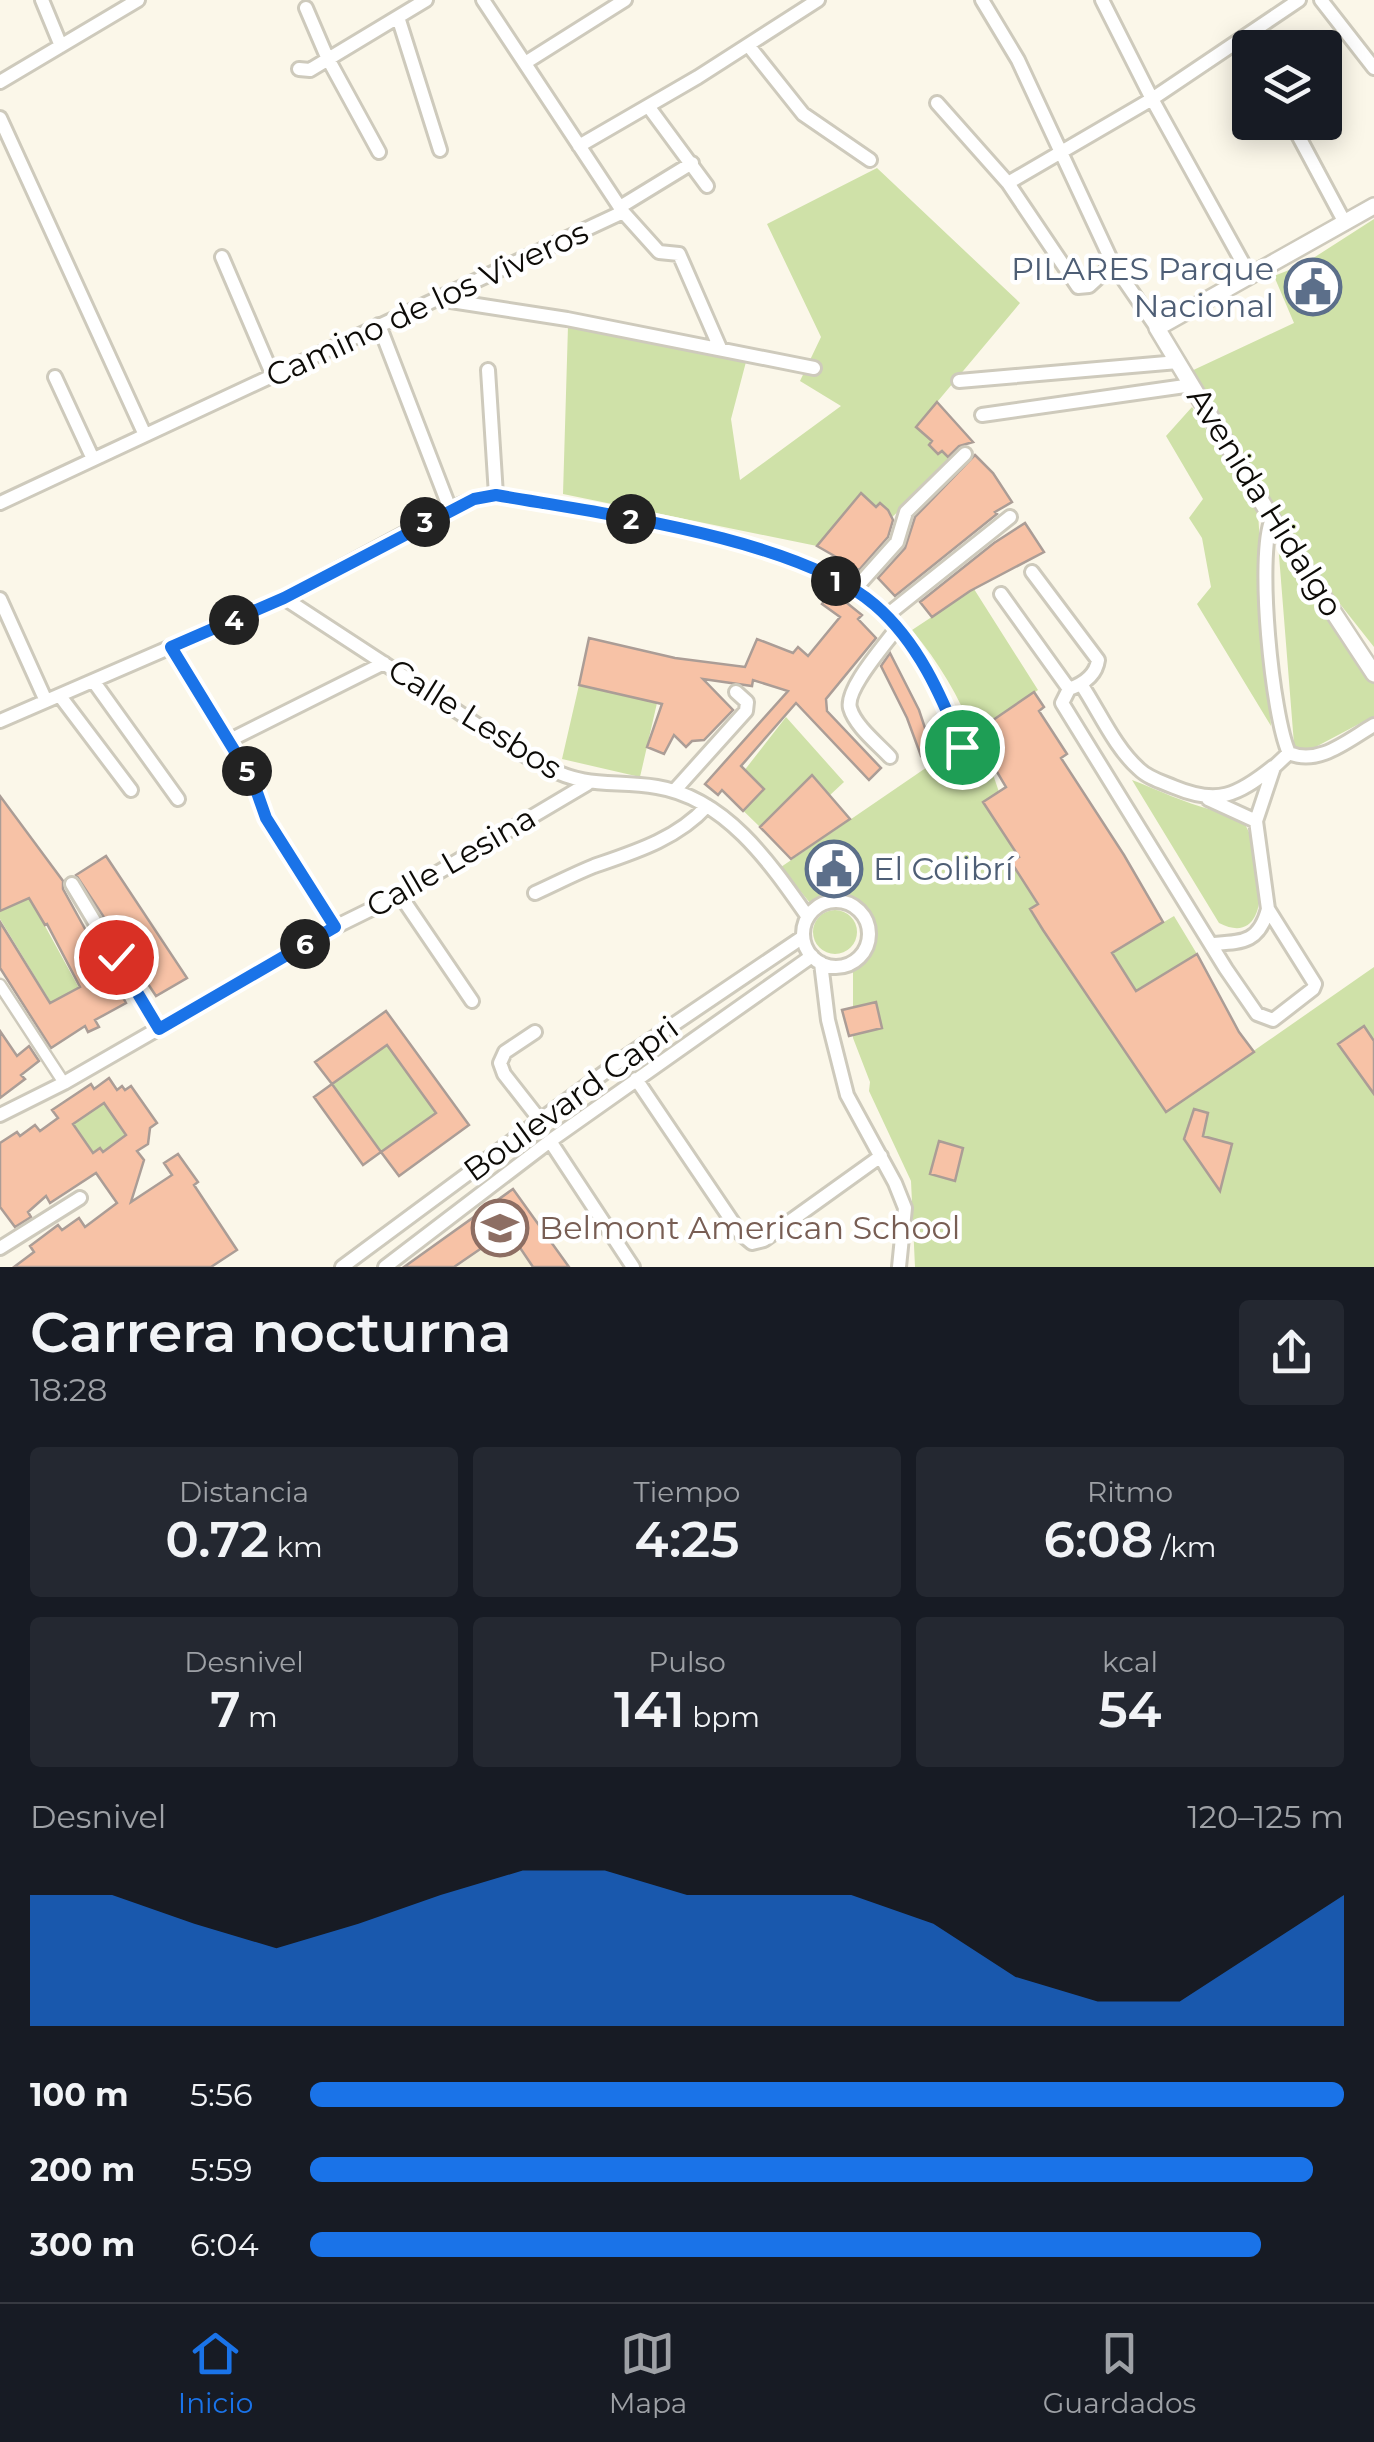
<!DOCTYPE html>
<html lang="es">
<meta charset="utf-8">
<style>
:root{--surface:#171b24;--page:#242831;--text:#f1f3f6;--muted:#9ea1a6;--line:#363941;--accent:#1a73e8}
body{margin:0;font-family:Montserrat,sans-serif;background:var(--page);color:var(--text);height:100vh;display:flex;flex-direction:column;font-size:38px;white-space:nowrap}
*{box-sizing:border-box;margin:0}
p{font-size:32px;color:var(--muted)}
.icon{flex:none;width:55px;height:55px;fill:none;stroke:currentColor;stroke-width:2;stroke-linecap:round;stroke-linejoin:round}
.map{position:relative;height:1267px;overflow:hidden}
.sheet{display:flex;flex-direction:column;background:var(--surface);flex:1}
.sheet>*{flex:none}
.fabs{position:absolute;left:1232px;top:30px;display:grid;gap:20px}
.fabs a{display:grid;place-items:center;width:110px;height:110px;border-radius:10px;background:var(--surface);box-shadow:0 5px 25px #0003;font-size:50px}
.pin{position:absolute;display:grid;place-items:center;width:85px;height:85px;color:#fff;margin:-42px;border:5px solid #fff;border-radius:50%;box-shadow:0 2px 10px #0007}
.km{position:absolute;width:50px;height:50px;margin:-25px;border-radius:50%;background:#222;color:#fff;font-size:28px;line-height:50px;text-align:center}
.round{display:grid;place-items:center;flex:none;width:105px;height:105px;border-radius:10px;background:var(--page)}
.head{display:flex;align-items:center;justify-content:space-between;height:170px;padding:0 30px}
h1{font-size:55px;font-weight:600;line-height:75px}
.metrics{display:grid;grid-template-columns:repeat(3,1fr);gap:15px;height:170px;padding:10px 30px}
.metrics div{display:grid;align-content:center;border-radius:10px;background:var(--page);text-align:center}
.metrics b{font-size:50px;font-weight:600}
.metrics small{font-size:28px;font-weight:400}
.metrics p{font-size:28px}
.chart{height:280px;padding:20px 30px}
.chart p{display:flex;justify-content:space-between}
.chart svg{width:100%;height:180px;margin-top:10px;fill:var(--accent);opacity:.7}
ul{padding:0 30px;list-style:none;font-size:32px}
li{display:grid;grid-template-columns:160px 120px 1fr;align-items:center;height:75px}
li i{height:25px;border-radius:12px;background:var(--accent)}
.tabs{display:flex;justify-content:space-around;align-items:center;height:140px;border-top:2px solid var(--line);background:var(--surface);font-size:28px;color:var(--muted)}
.tabs a{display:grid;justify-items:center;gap:5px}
.tabs .on{color:var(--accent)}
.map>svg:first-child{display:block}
.built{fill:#f5efd9}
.green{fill:#cfe1a8}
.building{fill:#f7c2a6;stroke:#ab9d96;stroke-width:2.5;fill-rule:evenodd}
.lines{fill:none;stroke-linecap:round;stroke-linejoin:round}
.pedestrian-casing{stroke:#cecabc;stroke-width:15}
.minor-casing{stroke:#cecabc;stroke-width:18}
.tertiary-casing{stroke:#cecabc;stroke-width:20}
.pedestrian{stroke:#fff;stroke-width:10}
.minor{stroke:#fff;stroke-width:12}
.tertiary{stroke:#fff;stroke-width:15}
.route-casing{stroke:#fff;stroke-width:20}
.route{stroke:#1a73e8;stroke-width:12}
.labels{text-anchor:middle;stroke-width:9;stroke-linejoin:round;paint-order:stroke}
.service-label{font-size:32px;fill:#4e5e75;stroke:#fff;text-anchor:end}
.street-label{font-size:32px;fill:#0d0b07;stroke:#fff}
.education-label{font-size:32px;fill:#785e54;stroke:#fff;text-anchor:start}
</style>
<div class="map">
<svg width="1374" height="1267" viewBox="0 0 1374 1267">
<rect width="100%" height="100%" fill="#fbf7e9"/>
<path class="built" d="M513,1189l56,78h-165z"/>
<path class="green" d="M877,168l143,135 -103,123 15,15 -3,4 9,9 4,-3 11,11 -62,56 -3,-8 -7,-7 -5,4 -16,-14 -43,53 -254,-52 5,-168 179,32 -16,61 9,61 101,-74 -41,-25 21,-44 -54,-113z
M1374,219v428l-102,-129 -85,-145 107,-50 -20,-47 30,-12z
M1192,407l66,105 13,214 -74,-122 14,-17 -9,-49 -13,-20 14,-19 -37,-63z
M1278,543l96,136v37l-66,35h-10l-4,-7z
M974,589l64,101 -63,42 9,16 15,44 -16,10 31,47 -3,13 26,42 -6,5 12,21 123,182 208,-145v300h-459l-4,-86 -42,-90 1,-9 -17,-44v-75c37,-32 2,-78 -39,-55l-33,-41 193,-132c-15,-39 -35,-72 -62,-105z
M579,685l78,18 -17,74 -78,-18z
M786,717l58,65 -15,14 -17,-20 -52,51 -34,-33z
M1132,780c26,10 53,23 80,30 7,1 16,-1 23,3 27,16 46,142 -16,110z
M0,844l79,144 -28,15 -51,-84z
M813 932a22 22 0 1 1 44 0a22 22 0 1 1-44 0Z
M1174,916l23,38 -61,37 -24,-38z
M387,1045l49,68 -55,39 -49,-68z
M104,1103l22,32 -23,17 -10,1 -20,-29z"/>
<path class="building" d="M937,402l36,40 -14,4 -11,11 -6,-6 -4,3 -9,-9 3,-4 -16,-14z
M975,455l18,18 19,29 -17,10 2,2 -102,82 -17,-18 27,-30 10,-31z
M861,493l15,14 4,-4 8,7 5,10 -5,17 -29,33 -42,-24z
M1025,523l19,29 -74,39 -38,26 -12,-15 74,-59z
M832,591l30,24 -4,4 18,19 -50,61 1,12 54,57 -12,12 -73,-77 -55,63 23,23 -21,22 -21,-21 -4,5 -13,-11 83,-93 -35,-11 -1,6 -49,-7 30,31 -29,30 -12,1 -6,6 -12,-12 -10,19 -17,-7 15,-43 -83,-19 10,-47 86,20 70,9 12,-28 36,14 5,-6 10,9 32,-39 -18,-13z
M890,653l29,57 14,42 -12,4 -14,-38 -26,-52z
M1034,692l10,15 -5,4 28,43 -6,4 63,97 39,67 -51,31 24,38 61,-37 42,78 15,20 -88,60 -123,-182 -13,-21 8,-5 -27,-42 8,-5 -36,-55 23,-15 -32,-54z
M812,775l38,44 -59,40 -31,-32z
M0,796l63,85v8l63,114 -31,17 4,7 -11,5 -3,-6 -34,22 -51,-80v-46l50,81 30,-16 -33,-63 -2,1 -16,-27 -29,13z
M844,854l5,26 -25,5 -5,-27z
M106,856l81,122 -31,18 -80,-121z
M876,1002l6,26 -33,8 -7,-26z
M386,1011l83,114 -70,51 -18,-24 55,-39 -49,-68 -55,39 -17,-22z
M1364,1026l10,15v53l-36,-50z
M0,1031l17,25 12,-10 10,15 -18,14 4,4 -25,19z
M109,1078l8,12 5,-4 3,4 6,-4 26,37 -7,5 -2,16 -11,7 7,9 -13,42 41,-27 -8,-12 14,-9 20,28 -4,3 43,65 -26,17h-197l20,-15 -4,-6 28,-21 4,5 17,-12 6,9 32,-24 -21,-30 -46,30 -4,-7 -18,16 3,5 -16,10 -15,-20v-64l17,-11 3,4 15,-11 5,6 18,-13 -6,-8 39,-26 3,5zM104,1103l22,32 -23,17 -3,-4 -7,5 -20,-29z
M332,1084l49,68 -18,13 -49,-68z
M1194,1109l14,4 -5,23 29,8 -12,47 -36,-52z
M939,1141l24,7 -8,33 -25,-7z
M513,1189l56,78h-36l-25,-37 -54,37h-50z"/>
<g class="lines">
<g class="pedestrian-casing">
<path id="pedestrian" d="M0,985l64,98"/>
</g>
<g class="minor-casing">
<path id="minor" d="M42,0l19,46
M483,0l140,212 36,40 20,2 41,94
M982,0l36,60 95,204 44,64
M1102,0l50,99 97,175
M1321,0l53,68
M306,8l21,49 52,95
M398,17l42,133
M748,45l55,69 67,46
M525,63l100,-63
M299,69l11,1 116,-70
M0,82l138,-82
M937,103l71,80 70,104 11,-1 24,-22
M648,106l59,80
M0,118l145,317
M1291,122l54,101
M579,146l119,-69 120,-77
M1008,183l144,-84 147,-99
M620,207l72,-44
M222,257l51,119
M438,299l129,20 247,49
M379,325l71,184
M488,370l8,125
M55,377l38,82
M959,381l219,-19
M982,415l210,-30
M0,503l623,-291
M1272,519c-16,36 0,197 17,234 30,13 59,-13 85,-28
M1032,572l66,88c-2,15 -15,24 -29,29l-7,14 164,266 31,45 16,6 40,-31 2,-5 -47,-75 -12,-88 18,-54 15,-14
M854,590l43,-48 9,-30 59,-58
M1001,594l68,95
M284,598c53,35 106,69 159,104 34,22 67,47 103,65 42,22 67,13 111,20 69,11 114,77 151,130
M0,599l46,102
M886,616l124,-99
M171,647l82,134 13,36 69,110
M94,682l84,117
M1081,684c18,27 34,64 58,85 9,9 23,13 35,18 43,18 63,9 99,-20
M60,696l71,94
M0,721l284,-123 166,-89 24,-10 22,-4c101,18 303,43 379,110 43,37 66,91 87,142
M230,740l154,-77
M890,757c-12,-13 -35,-31 -40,-49 -5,-19 35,-63 47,-80
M675,790l71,-79 1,-9 -11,-10
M1208,799l48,22
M72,884l87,145
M535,893c20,-9 39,-19 59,-27 41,-14 83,-27 113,-60
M400,895l72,106
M803 934a33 33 0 1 1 66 0a33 33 0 1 1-66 0Z
M1212,944c30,-2 47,-1 56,-35
M821,963l7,57 19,75 48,88 10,25 -6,59
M535,1032l-30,20 -5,11 4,11 36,46
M636,1079l104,154 12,10 12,-3 117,-84
M0,1115l64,-32 271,-156 65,-32 187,-111
M550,1141l83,126
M0,1248l80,-50
M342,1267l282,-209 179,-121
M385,1267l165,-126 262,-185"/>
</g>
<g class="tertiary-casing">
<path id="tertiary" d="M1374,206l-217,122 115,191 102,155"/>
</g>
<use href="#pedestrian" class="pedestrian"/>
<use href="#minor" class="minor"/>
<use href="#tertiary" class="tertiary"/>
</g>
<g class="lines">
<g class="route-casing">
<path id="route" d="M116,957l43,72 176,-102 -69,-109 -13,-37 -82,-134 113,-49 190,-99 22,-4c102,18 302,43 379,110 43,37 66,90 87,142"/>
</g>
<use href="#route" class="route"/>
</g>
<defs>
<g id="civic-ring" transform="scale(2.875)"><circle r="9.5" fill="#fff" stroke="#5c6f8a" stroke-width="1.5"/><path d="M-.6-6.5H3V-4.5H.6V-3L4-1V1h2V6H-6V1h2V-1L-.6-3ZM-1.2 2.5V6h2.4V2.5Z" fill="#5c6f8a"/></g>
<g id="school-ring" transform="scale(2.875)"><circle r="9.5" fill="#fff" stroke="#8d6e63" stroke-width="1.5"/><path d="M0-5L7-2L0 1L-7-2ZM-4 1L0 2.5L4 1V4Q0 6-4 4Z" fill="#8d6e63"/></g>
</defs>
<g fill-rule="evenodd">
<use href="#civic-ring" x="1313" y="287"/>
<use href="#civic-ring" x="834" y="869"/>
<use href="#school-ring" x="500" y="1228"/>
</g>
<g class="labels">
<g class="service-label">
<text x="1274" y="280">PILARES Parque<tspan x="1274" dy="37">Nacional</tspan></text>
<text x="873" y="880" text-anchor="start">El Colibrí</text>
</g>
<g class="street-label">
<text transform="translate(427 304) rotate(-25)" y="11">Camino de los Viveros</text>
<text transform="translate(1265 502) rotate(58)" y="11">Avenida Hidalgo</text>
<text transform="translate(475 719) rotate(32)" y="11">Calle Lesbos</text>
<text transform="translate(451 862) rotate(-30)" y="11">Calle Lesina</text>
<text transform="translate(571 1099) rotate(-36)" y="11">Boulevard Capri</text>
</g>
<g class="education-label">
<text x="539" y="1239">Belmont American School</text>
</g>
</g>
</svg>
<div class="fabs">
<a><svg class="icon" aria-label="layers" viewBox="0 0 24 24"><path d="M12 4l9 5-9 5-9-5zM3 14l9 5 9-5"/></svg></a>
</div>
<div class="pin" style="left:962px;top:747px;background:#1e9e55"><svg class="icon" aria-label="arrive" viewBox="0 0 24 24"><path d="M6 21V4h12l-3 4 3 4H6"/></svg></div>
<div class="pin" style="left:116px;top:957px;background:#d93025"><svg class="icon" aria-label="check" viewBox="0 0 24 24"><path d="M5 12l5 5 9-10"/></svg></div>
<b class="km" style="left:836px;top:581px">1</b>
<b class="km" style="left:631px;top:519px">2</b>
<b class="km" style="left:425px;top:522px">3</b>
<b class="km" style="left:234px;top:620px">4</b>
<b class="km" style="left:247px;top:771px">5</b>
<b class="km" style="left:305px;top:944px">6</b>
</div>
<section class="sheet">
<div class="head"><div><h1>Carrera nocturna</h1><p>18:28</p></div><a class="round"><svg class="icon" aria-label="share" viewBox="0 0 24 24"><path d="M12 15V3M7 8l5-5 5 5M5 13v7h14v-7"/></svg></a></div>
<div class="metrics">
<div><p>Distancia</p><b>0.72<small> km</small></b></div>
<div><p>Tiempo</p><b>4:25</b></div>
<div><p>Ritmo</p><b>6:08<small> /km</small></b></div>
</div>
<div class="metrics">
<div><p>Desnivel</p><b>7<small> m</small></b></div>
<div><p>Pulso</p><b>141<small> bpm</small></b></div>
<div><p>kcal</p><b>54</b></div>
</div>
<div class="chart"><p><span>Desnivel</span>120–125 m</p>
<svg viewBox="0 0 160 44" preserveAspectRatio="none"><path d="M0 44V12L10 12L20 19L30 25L40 19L50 12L60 6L70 6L80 12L90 12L100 12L110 19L120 32L130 38L140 38L150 25L160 12V44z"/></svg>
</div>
<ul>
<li><b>100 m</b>5:56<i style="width:100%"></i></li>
<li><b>200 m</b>5:59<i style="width:97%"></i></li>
<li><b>300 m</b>6:04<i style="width:92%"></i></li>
</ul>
</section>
<nav class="tabs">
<a class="on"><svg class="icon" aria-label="home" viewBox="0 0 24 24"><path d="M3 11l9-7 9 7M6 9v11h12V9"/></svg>Inicio</a>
<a><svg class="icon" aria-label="map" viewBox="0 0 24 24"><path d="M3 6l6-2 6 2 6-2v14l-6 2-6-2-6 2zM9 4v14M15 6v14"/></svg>Mapa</a>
<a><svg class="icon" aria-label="saved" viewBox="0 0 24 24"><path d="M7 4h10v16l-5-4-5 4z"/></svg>Guardados</a>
</nav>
